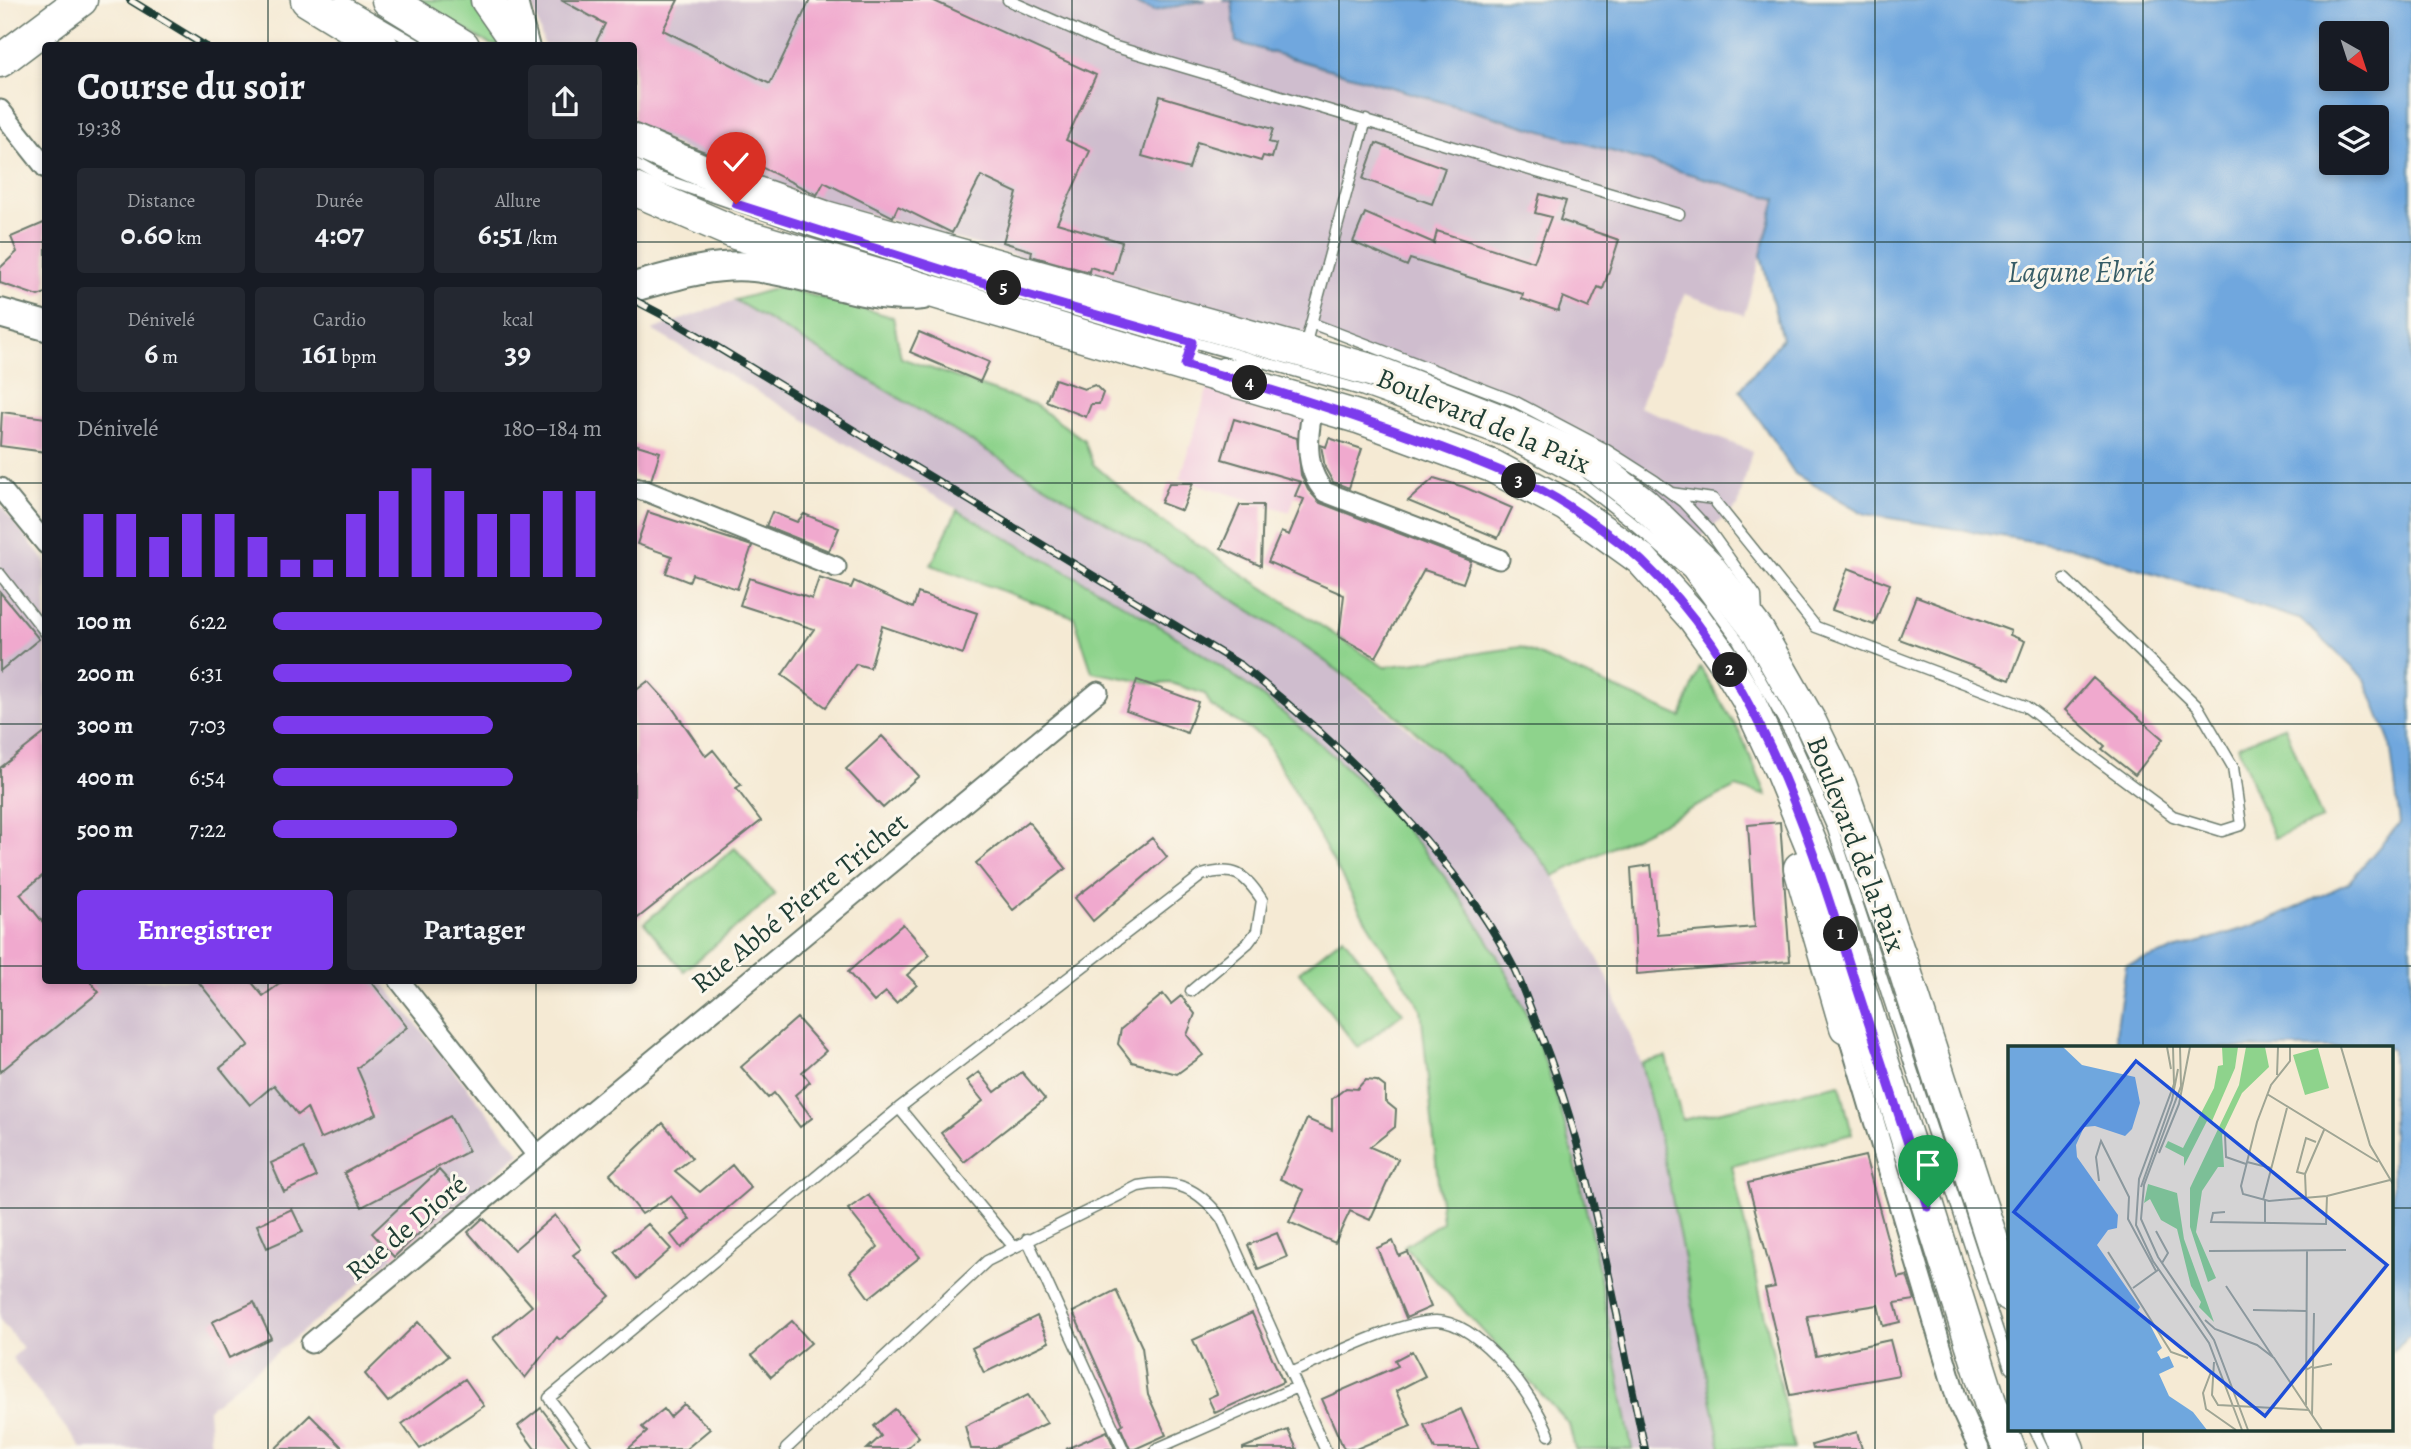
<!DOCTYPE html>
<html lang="fr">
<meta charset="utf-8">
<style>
:root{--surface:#171b24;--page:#242831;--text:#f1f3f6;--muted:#9ea1a6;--accent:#7c3aed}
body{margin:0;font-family:Alegreya,serif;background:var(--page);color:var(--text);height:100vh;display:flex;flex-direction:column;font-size:26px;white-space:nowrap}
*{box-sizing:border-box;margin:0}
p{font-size:23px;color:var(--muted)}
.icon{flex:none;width:38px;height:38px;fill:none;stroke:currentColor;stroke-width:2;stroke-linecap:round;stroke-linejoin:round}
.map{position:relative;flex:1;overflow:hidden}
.drawer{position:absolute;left:42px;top:42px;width:595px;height:942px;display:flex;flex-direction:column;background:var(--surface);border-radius:7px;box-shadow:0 4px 10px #0003}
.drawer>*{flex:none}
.needle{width:46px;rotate:141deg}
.tools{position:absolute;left:2319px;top:21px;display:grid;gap:14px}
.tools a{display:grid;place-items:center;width:70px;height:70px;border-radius:7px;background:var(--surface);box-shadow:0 4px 10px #0003;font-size:35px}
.pin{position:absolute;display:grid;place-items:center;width:60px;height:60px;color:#fff;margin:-72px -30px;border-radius:50% 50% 50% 0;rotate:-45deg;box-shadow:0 0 7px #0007}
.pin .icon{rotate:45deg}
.km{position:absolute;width:35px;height:35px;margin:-18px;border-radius:50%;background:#222;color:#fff;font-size:19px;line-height:35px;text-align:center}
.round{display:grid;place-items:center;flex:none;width:74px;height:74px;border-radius:7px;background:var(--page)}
.summary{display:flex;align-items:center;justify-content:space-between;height:119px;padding:0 35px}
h1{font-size:38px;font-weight:700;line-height:52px}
.metrics{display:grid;grid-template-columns:repeat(3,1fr);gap:10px;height:119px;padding:7px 35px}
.metrics div{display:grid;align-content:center;border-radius:7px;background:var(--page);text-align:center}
.metrics b{font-size:30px;font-weight:700}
.metrics small{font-size:19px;font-weight:400}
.metrics p{font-size:19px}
.chart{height:196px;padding:14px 35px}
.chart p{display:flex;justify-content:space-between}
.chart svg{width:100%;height:126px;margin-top:7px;stroke:var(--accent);stroke-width:6}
.cta{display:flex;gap:14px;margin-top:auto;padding:14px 35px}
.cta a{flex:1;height:80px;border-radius:7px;background:var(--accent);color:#fff;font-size:28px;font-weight:700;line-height:80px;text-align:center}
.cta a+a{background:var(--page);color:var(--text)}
ul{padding:0 35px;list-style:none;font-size:23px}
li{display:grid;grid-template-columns:112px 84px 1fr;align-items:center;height:52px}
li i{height:18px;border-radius:9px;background:var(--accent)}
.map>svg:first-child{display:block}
.built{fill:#f3cfdf}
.industrial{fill:#cfbdce}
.green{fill:#8ed38c;stroke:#568860;stroke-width:2}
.water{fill:#6fa7de;stroke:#477289;stroke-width:2;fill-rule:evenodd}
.building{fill:#f0a9ce}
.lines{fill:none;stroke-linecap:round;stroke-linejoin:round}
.service-casing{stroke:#6a7a6c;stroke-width:13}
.minor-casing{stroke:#6a7a6c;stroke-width:23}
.secondary-casing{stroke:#6a7a6c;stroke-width:32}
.primary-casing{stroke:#6a7a6c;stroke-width:35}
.service{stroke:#fff;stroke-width:10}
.minor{stroke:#fff;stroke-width:19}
.secondary{stroke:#fff;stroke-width:28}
.primary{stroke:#fff;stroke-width:32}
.rail-casing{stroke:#1f3d34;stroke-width:8}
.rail{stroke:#fbf7ec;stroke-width:5;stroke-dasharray:16;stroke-linecap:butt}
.route-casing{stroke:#fff;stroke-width:14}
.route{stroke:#7c3aed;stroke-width:9}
.grid{fill:none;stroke:#1f3d34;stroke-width:2;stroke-opacity:0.55}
.labels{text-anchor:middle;stroke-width:6;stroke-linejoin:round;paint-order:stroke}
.street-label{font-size:28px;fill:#1f3d34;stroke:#fbf7ec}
.water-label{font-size:30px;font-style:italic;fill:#375d67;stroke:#fbf7ec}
.inset-road{fill:none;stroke:#9fa594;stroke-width:2}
.view{fill:#1d4ed8;fill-opacity:0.15;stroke:#1d4ed8;stroke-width:3.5}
.inset-edge{fill:none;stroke:#1f3d34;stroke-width:3.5}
</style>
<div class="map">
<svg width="2411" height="1449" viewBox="0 0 2411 1449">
<rect width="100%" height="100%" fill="#fbf7ec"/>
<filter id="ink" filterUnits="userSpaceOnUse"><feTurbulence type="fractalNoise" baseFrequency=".0143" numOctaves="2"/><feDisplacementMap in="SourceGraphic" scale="14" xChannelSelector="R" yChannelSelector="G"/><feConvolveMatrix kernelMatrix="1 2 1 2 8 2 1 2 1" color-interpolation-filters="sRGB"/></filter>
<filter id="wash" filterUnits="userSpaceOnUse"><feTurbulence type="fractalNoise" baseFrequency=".00686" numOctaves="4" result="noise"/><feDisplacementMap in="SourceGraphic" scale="28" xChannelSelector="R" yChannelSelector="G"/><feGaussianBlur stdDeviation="1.57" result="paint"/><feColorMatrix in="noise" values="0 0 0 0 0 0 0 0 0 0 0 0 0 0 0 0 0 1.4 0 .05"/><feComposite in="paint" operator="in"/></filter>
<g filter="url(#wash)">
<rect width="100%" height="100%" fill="#f5ead4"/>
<path class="built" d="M1209,384l110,33 -29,95 -110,-33z"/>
<path class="industrial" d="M531,0h596l27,11 52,-11 26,1 4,41 541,157 -33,116 -59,-21 -46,113 113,44 -14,55 -37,31 -55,-50 -266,-128 -72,-25 -220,-58 -258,-73 -123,-42 -73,-37v-78l-90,-1z
M735,300l471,281 95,61 148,120 77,76 28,38 52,98 35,89 22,89 58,297h-89l-53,-278 -39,-124 -37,-82 -50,-77 -63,-74 -70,-70 -69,-56 -81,-54 -518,-304z
M0,505l45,56 1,419h335l139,173 -312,256 3,40h-129l-70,-91 11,-10 -23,-28z"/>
<path class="green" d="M414,0h62l26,45h-11z
M781,287l112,30 8,41 134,47 49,35 9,24 58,50 233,153 136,-20 161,70 19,-50 41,68 26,61 -31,-9 -182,89c-119,-160 -305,-269 -473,-369 -115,-69 -230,-138 -346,-207z
M957,510c99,57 203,110 295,179 121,90 236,215 288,359 47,129 66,266 92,401h-57l-6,-25 -165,-178 38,-24 -21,-213 -56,-90 -100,-180 -54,-33 -6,-12 -34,-11 -15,1 -64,-12 -18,-55 -143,-52z
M2285,726l37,93 -48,19 -36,-92z
M735,848l40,47 -91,76 -40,-48z
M1343,937l60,76 -45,35 -59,-76z
M1666,1057l16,63 158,-36 12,50 -120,32 62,283h-73l-58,-297 -22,-89z"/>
<path class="water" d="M1127,0h79l-52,11z
M1222,0h1189v1335l-19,16v-303h-273l-3,-15 10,-68 142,-44 80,-38 52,-60 -10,-80 -25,-64 -63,-59 -228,-72 -209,-34 -70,-40 -55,-84 42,-51 -21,-84 15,-56 -540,-157 -4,-41zM2331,33h45v46h-45zM2331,117h45v46h-45z"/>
<g id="blocks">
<path class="building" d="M561,0h117l-15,30 107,54 40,-84h122l164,75 -30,65 24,11 -33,72 65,19 -9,32 -23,-7 -1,5 -58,-16 1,-5 -29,-9 14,-49 -36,-17 -29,57 -54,-27 -5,11 -69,-35 -7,13 -102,-51 -5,10 -76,-31v-77h-40l11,-22z
M1160,96l113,33 -4,13 7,2 -4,14 -9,-2 -2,5 -64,-19 -8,27 -47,-13z
M1376,143l69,25 -13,36 -69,-25z
M1540,194l26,7 -6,19 59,20 -16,49 -5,-2 -9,21 -26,-11 -5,14 -36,-12 1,-5 -113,-35 -3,7 -54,-24 12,-29 69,30 3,-12 97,31 17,-45 -16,-4z
M46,222v71l-8,3 -38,-13v-15l17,-16 -6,-15z
M919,332l70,30 -9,20 -70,-30z
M1055,379l29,10 11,-4 8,8 -4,11h-8l-5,13 -40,-16z
M2,412l44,6v34l-46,-6z
M1234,419l63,19 4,37 7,15 12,13 151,58 -8,22 -39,-13 -48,87 -37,-20 5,-42 -76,-33 13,-30 8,3 15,-36 -9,-3 6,-14 -79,-23z
M1329,438l33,11 -13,39 -16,-6 -8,-14 -4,-23 5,2z
M634,444l26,8 -9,28 -17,-4z
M1434,478l30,9 48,21 -14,30 -90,-37z
M1169,483h24l-11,28 -21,-8z
M1240,505h23l-2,61 -40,-18z
M648,512l104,34 -15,43 -45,-15 -3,8 -23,-9 6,-17 -35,-12z
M772,512l25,10 7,-8 35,14 -10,23 -63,-25z
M1848,568l42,16 -16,41 -42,-15z
M749,578l63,21 7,-21 32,10 3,-7 59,27 5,-15 59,20 -14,41 -81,-28 -12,42 -14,-4 -30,43 -44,-32 32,-46 -74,-24z
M0,592l39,47 -39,32z
M1916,596l95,35 -1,4 15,6 -15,39 -111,-41z
M2093,678l70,61 -28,36 -33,-26 3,-3 -40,-36z
M1137,680l61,22 -11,31 -61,-22z
M648,681l23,25 35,50 7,-6 28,35 -5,3 25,33 -127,100v-229z
M46,732v141l-26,21 26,32v54h43l10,12 -99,80v-304z
M882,736l37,40 -36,32 -37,-39z
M1028,821l38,47 -53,42 -37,-47z
M1780,822l10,139 -153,13 -6,-106 20,-3 7,70 97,-8 -7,-102z
M1152,838l15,19 -74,64 -18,-23z
M903,924l27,31 -23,20 10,10 -21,18 -10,-11 -12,10 -26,-30z
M197,980h53l13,16 22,-16h85l37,47 -50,41 20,46 -57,25 -13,-31 -9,7 -24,-30 -24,20 -30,-37 29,-23z
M1163,994l8,10 10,-8 14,18 -8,21 16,20 -26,19 -45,-12 -14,-18 3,-15z
M797,1018l29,33 -24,21 8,10 -15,13 17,23 -12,9 -26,-34 -6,5 -27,-31z
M979,1072l16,20 27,-20 23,27 -81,63 -23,-29 42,-32 -16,-20z
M1365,1080l12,1 8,6v14l11,9 -1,17 -25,20 28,12 -28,61 -20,-9 -15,32 -46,-21 15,-32 -24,-11 27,-60 25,11v-31l14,-11 11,1z
M450,1116l19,35 -107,56 -18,-34z
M663,1123l29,35 -17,13 25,21 32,-27 19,23 -70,60 -10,-13 19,-16 -19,-23 -29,18 -32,-40z
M303,1148l13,29 -32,15 -13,-29z
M1865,1156l33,122 9,-2 8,24 -20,3 5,19 -17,4 -5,-21 -71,11 9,40 74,-16 9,35 -109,20 -25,-106 10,-2 -27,-104z
M439,1170l22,24 -67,63 -22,-24z
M868,1195l52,62 -51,41 -19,-26 28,-25 -30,-38z
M292,1209l11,23 -36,16 -10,-23z
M555,1215l26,34 -8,6 37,41 -50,44 -3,-3 -32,41 -32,-40 39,-32 -64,-74 15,-14 31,32z
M648,1224l23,25 -34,30 -22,-27z
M1277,1233l10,24 -29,12 -10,-24z
M1393,1241l6,15 9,-4 23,55 -25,11 -29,-70z
M1116,1290l26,57 6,48 18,40 -31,14h-5l-10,-23 3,-2 -50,-112z
M254,1302l17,36 -42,20 -17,-36z
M1252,1313l31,69 -68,31 -7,-15 9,-4 -24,-54z
M1037,1316l12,26 -65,31 -12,-25z
M792,1321l19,22 -40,34 -19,-22z
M418,1322l30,34 -60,46 -23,-28z
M1412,1351l13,25 -29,15 15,35 -55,23h-12l-22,-50 76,-33 -3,-6z
M465,1379l19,27 -64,43 -18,-25z
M1028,1395l19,28 -54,26h-22l-6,-23z
M684,1404l26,25 -24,20h-58l19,-17 -5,-5 22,-18 6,8z
M541,1408l31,41h-37l-17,-23z
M895,1409l24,28 -13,12h-39l14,-13 -7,-10z
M1461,1409l18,40h-44l-11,-24z
M310,1415l34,34h-69z
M1288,1430l9,19h-54v-1z
M1107,1431l8,18h-49z
M1857,1432l5,17h-49l-1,-4z"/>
</g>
</g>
<g filter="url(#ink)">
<use href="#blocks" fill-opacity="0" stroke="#6a7a6c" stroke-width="2"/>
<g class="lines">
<g class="service-casing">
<path id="service" d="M341,0l79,46
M1008,0l101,45 570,169
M634,164l23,13 158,55 160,48 386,110 143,51 74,39 50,39 60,53 50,68 52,92 43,97 177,539
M1311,323l203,78 91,48 50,32 28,21 26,28 47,66 1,20
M1305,346l61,-226
M1222,363l37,3
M1671,493l42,6 103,128 209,79 148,110 49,15 19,-6 -8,-58 -35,-60 -133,-128
M0,574l46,59
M899,1108l114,138
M1027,1239l96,210
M1291,1373c37,-16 107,-52 145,-52 44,0 99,77 113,114
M2035,1430l9,19
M587,1449l-38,-51 350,-290 303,-233c32,-9 42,-2 60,25l-5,31 -9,12 -57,48
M786,1449l201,-188 151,-75c39,-7 59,1 84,33l103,230
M1156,1449l141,-62"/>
</g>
<g class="minor-casing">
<path id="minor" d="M517,0l12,46
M0,110l46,58
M1315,402c-8,28 -12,67 10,90l174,67
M0,488l46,56
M634,488l12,3 190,76
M399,980l137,174
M1846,1027l112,376 21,46
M311,1343l787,-651"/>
</g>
<g class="secondary-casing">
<path id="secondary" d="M634,287c39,-11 78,-24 120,-20 56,6 113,34 169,28
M0,313l46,13"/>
</g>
<g class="primary-casing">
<path id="primary" d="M307,0l75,46
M388,0l75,46
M487,0l32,46
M0,61l81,-61
M634,141l114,49 77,27 549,154 132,52 87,41 50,39 64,62 51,66 53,93 29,60 64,184 106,328
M634,189l104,45 623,184 131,48 74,39 75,54 53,59 30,42 23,38 34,73 43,105 166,526 19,47
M1800,868l46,159
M2060,1430l8,19"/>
</g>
<use href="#service" class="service"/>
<use href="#minor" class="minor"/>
<use href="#secondary" class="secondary"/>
<use href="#primary" class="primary"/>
<g class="rail-casing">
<path id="rail" d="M130,0l75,46
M634,300l40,21 568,345c101,81 210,184 271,300 8,17 15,36 22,54 57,137 78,284 110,429"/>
</g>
<use href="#rail" class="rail"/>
</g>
</g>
<g class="lines" filter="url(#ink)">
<g class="route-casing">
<path id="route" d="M736,204l239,76 217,62 -7,23c83,23 163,48 244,78 47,18 96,35 139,63 24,16 52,35 74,55 112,106 162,258 207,402 26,81 54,162 79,244"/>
</g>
<use href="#route" class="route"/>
</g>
<path class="grid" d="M268,0v46M536,0v46M804,0v1449M1072,0v1449M1339,0v1449M1607,0v1449M1875,0v1449M2143,0v1048M0,242h46M634,242h1777M0,483h46M634,483h1777M0,724h46M634,724h1777M0,966h46M634,966h1777M268,980v469M536,980v469M0,1208h2010M2392,1208h19M2143,1430v19"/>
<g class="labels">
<g class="street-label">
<text transform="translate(1484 420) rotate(23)" y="10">Boulevard de la Paix</text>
<text transform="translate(1857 844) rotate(69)" y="10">Boulevard de la Paix</text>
<text transform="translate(799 902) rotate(-39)" y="10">Rue Abbé Pierre Trichet</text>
<text transform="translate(406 1227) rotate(-40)" y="10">Rue de Dioré</text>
</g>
<g class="water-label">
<text x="2081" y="282">Lagune Ébrié</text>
</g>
</g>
<g transform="translate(2008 1046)">
<rect width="385" height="385" fill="#f5ead4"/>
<path d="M214,1h16l-3,21 -23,53 -4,-2 -24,47v-9l-19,-10 3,-6 15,7 31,-60 4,-22 5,-1zM238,1h19l4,20 -27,26 -20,42 2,32h-6l-16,24 -6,41 20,46 -8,4 -18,-55v-39l49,-103zM310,2l11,40 -24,7 -12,-40zM140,138l29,9 7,46 30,83 -15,-15 2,-5 -10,-16 -14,-57 -16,-9 -11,-21 -6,4z" fill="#8ed38c"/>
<path d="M0,1h55l19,18 53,12 5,26 -8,26 -7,7 -30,-10 -11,1 -8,18 1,12 41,58 -1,13 -9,2 -11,15 43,62 -3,5 9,5 16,31 -5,4 4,7 8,-3 5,11 -15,7 10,22 24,16 14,18h-199z" fill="#6fa7de"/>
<path class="inset-road" d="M159,1l4,22M165,1l1,37 -35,95 -3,46 17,36 56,82 33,87M172,1l1,39 -37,99 -3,34 17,38 56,83 34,90M282,1v14l-19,24 -14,37 -16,64 2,8 26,7 58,-5 63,-16M333,1l29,98 23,39M269,29l1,-28M259,48l111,68M217,89l1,22 20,7M151,107l20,-49 11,-57M239,116l24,6M297,128l-8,-2 9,-34 10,4M91,135l-3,-24 5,-16 28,56 -1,22 28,52M133,141l31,-87 6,-31M298,152l-1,-24 19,-44M255,154l24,-92M257,154v24M217,166l-12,1 -2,9 115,2 1,-28M148,185l12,22 -6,10M201,205l137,-1M100,206l63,100 17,6M218,240l47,71M125,242l25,-18M245,264l53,1M197,274l10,9 42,16 17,13 48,72M206,316l-2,33 6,10 91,5M298,324l7,-4 1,-53M203,326l-8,21 3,16 30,21M298,359l1,-155M304,369l1,-47 19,-4"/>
<path class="view" d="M128,15l251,204 -122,151 -251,-204z"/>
<rect width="385" height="385" class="inset-edge"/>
</g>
</svg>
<div class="tools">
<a><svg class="needle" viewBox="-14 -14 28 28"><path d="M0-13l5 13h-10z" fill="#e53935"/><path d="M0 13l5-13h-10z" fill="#9ea1a6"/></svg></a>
<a><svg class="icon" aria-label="layers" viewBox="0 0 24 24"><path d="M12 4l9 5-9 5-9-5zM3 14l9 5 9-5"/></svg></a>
</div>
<div class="pin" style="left:1928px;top:1207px;background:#1e9e55"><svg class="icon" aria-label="arrive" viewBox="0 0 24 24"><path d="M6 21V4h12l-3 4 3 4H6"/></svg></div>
<div class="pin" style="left:736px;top:204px;background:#d93025"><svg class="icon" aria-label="check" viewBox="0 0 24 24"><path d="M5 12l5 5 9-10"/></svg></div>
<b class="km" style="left:1841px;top:934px">1</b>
<b class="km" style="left:1730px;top:670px">2</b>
<b class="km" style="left:1519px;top:481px">3</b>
<b class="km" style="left:1250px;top:383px">4</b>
<b class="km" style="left:1004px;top:288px">5</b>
<section class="drawer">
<div class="summary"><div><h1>Course du soir</h1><p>19:38</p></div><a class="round"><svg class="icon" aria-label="share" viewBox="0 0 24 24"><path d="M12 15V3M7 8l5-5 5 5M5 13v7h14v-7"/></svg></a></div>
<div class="metrics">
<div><p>Distance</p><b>0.60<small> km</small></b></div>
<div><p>Durée</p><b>4:07</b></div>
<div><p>Allure</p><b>6:51<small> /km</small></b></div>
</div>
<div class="metrics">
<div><p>Dénivelé</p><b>6<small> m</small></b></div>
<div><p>Cardio</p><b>161<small> bpm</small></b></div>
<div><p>kcal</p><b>39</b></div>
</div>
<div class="chart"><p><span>Dénivelé</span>180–184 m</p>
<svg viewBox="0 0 160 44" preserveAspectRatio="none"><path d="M5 44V22M15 44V22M25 44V30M35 44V22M45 44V22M55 44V30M65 44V38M75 44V38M85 44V22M95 44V14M105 44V6M115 44V14M125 44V22M135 44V22M145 44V14M155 44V14"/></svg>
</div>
<ul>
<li><b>100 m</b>6:22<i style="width:100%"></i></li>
<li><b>200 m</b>6:31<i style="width:91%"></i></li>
<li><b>300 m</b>7:03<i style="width:67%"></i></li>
<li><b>400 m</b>6:54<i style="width:73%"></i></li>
<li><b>500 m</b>7:22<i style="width:56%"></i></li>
</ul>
<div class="cta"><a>Enregistrer</a><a>Partager</a></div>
</section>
</div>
